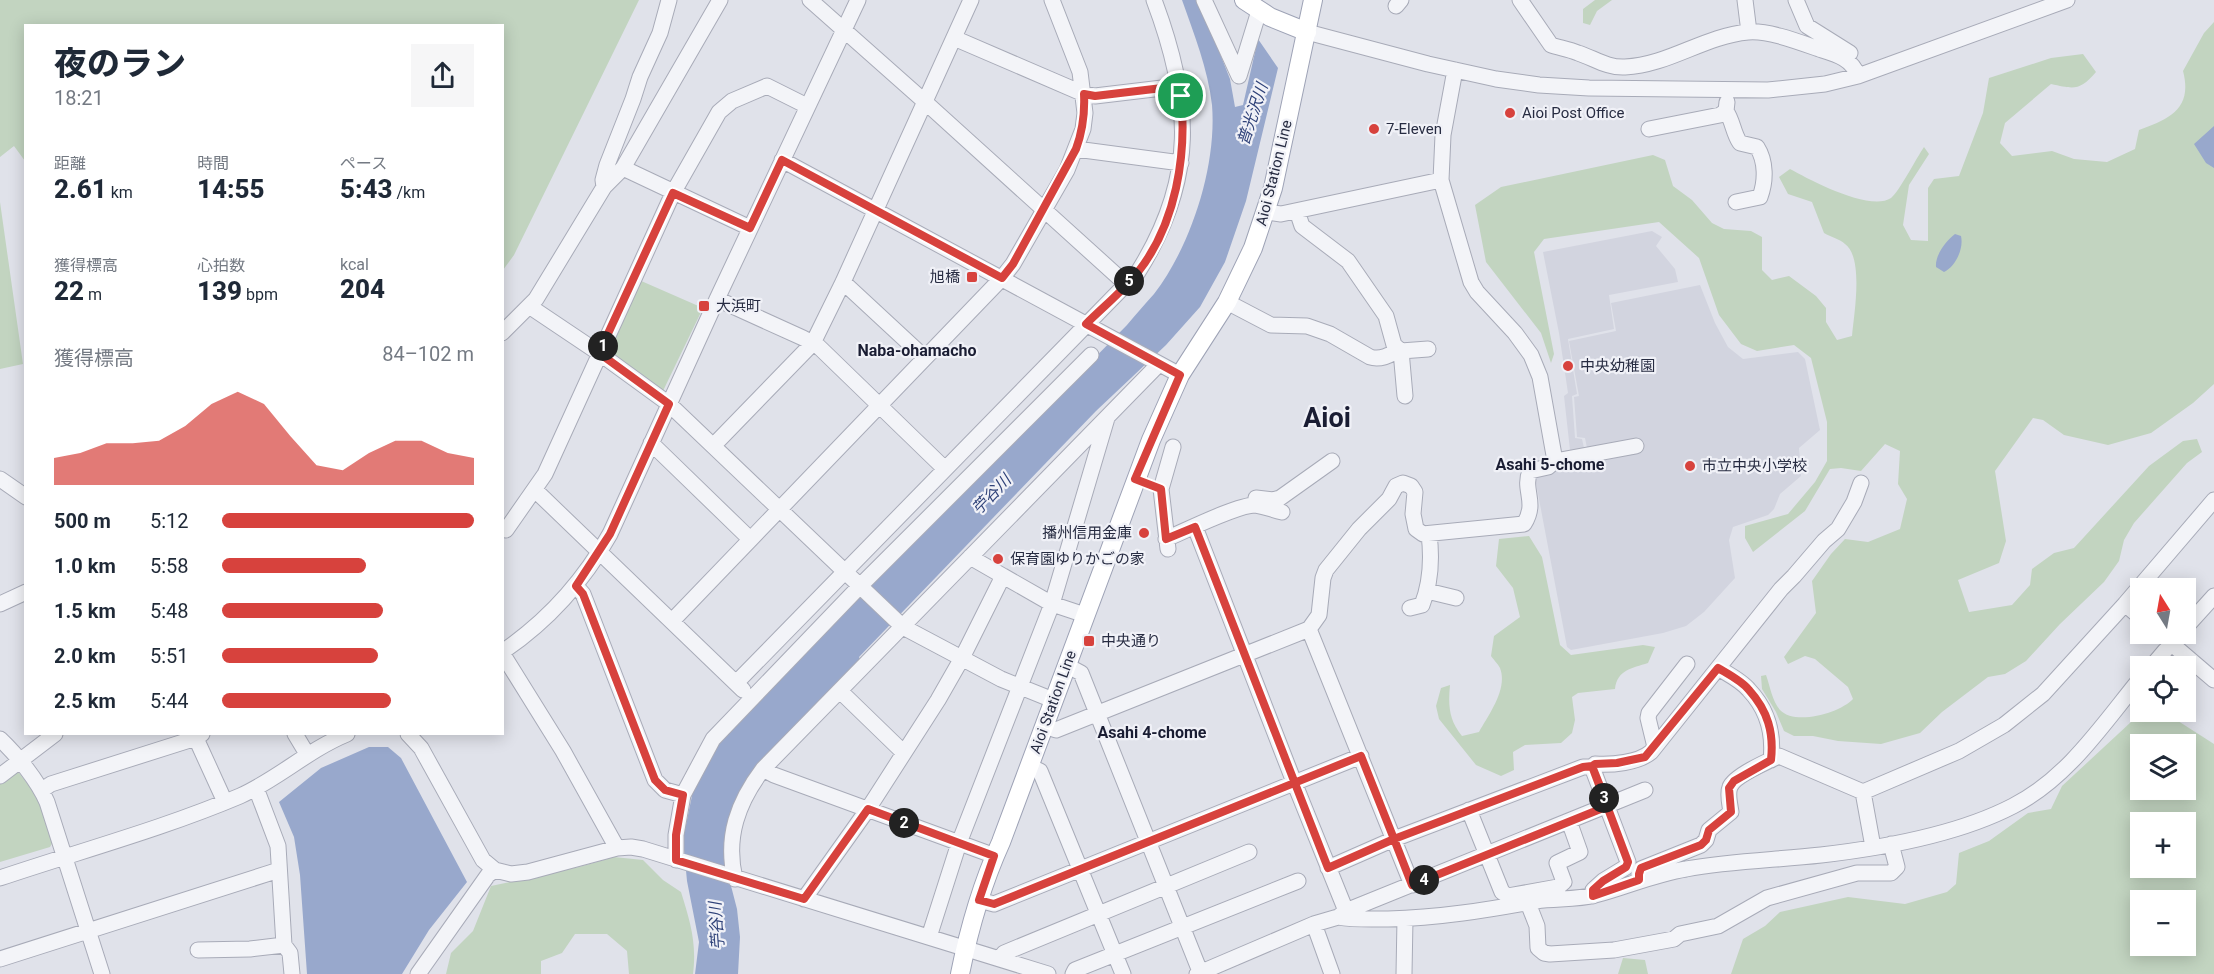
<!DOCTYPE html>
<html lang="ja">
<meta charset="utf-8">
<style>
:root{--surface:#fff;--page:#f6f6f7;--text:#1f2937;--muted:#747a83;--accent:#d7423d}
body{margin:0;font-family:Roboto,"Noto Sans JP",sans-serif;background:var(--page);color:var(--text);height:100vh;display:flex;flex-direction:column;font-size:22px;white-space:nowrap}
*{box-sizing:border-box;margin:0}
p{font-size:20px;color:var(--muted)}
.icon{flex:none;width:33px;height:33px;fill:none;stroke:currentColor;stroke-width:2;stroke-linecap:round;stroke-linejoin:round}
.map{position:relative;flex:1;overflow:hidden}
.sheet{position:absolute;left:24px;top:24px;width:480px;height:711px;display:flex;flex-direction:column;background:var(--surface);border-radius:0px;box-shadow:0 3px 15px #0003}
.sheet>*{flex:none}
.needle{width:39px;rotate:349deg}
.buttons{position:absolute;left:2130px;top:578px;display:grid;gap:12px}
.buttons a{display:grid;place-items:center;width:66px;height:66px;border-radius:0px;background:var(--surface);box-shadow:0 3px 15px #0003;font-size:30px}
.pin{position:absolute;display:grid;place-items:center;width:51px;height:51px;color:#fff;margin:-26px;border:3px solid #fff;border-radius:50%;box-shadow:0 2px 6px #0007}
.km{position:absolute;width:30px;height:30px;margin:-15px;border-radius:50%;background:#222;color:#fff;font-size:16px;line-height:30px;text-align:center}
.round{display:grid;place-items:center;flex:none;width:63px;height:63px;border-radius:0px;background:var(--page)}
.head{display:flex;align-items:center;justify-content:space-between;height:102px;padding:0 30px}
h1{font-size:33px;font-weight:800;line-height:45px}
.stats{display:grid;grid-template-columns:repeat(3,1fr);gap:9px;height:102px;padding:6px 30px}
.stats div{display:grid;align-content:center}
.stats b{font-size:26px;font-weight:800}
.stats small{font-size:16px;font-weight:400}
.stats p{font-size:16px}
.chart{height:168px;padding:12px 30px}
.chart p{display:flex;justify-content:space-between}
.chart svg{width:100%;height:108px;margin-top:6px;fill:var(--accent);opacity:.7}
ul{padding:0 30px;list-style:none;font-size:20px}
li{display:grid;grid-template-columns:96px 72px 1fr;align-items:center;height:45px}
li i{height:15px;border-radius:8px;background:var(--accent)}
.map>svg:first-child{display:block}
.built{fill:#d2d4df}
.green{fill:#c2d4c0;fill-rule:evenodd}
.water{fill:#98a8cc}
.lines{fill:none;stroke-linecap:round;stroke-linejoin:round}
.minor-casing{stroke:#a8abb8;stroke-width:17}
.major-casing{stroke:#9ea3b6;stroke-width:20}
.minor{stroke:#f3f4f8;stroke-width:15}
.major{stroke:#fff;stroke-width:18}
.route-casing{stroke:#fff;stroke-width:12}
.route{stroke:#d7423d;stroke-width:8}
.poi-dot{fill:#d7423d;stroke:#f0f1f7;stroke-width:2}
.labels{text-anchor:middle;stroke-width:4.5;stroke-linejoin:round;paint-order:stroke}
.poi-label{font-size:15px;fill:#272c42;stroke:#f0f1f7;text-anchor:start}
.street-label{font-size:15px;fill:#272c42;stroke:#f0f1f7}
.water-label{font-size:16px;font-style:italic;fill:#2f4279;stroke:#f0f1f7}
.neighbourhood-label{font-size:16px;font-weight:bold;fill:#1a1d33;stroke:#f0f1f7}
.town-label{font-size:27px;font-weight:bold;fill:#1a1d33;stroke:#f0f1f7}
</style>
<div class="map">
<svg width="2214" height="974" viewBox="0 0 2214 974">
<rect width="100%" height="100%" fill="#e0e2ea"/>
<path class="built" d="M1652,231l10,6 -6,9 19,23 3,13 -69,13 5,34 -46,10 9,55 -5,2 3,42 7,1 2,9 -14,2 -6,-54 4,-3 -9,-60 -16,-81z
M1700,285l15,38 13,24 15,12 55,-7 7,7 15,71 -21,18 2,28 -21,18 -6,15 -6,6 -35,12 -4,13 6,38 -31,34 -18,14 -23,7 -92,17 -4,-3 -32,-169 5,-4 80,-17 -3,-14 -30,5 -2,-10 -8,-1 -3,-40 5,-1 -10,-55 47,-10 -5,-28z"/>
<path class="green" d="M0,0h639l-125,255 -11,15 -1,-244h-476l-1,135 -11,-15 -14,11z
M1595,0h17l-15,11 -7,14 -7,-2v-14z
M2214,22v362l-21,19 -42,30 -43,12 -44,-10 -21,-15 -10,-2 -38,53 11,70 -7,22 -41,17 11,32 43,-7 18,-20 2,-16 22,-16 20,-5 75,-82 34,-25 14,-2 5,13 -15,11 -53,60 -10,17 -5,21 -15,21 -44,42 -34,37 -21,13 -17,3 -46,35 -22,21 -39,11 -43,-3 -25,-5h-19l-10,-5 -8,-19 -14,-23 -1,-13 5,-1c4,11 6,26 14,35 15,16 60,3 73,-11l-5,-12 -33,-28 -10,-3 -17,8 -4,-7 32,-44 -4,-32 19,-27 14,-15 23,3 32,-13 7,-30 -9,-15 2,-33 -15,-7 -24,27 -20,-3 -11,1 -25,42 -52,41 -8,-14v-12l43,-12 27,-32 12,-21v-39l-16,-64 -17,-13 -37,6 -16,-7 -22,-29 -20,-57 -40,-36 -115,17 -10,13 20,102 -3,9 -10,-30 -55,-71 -11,-57 26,-18 152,-32 12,5 8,26 19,14 20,23 12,6 27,2 11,6v33l10,10 17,-4 27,20 10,12v14l11,18 15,-4c2,-22 12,-78 -7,-92 -5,-5 -14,-7 -21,-11l-12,-31 -24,-8 -9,-17 11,-8c20,11 80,43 101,29 8,-6 26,-41 33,-51l5,7 -20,31 -6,40 8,15 17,1v-53l6,-9 25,-3 24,-63 6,-35 62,-20 32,-4 13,18c-16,19 -22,17 -45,12l-46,39 -5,20 12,13 40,-5 22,8 33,3 28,-13 4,-19c30,-11 54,-21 44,-59l21,-38z
M0,202l23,162 -23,5z
M639,280l64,28 -41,85 -54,-39z
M1529,536l13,21 18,88 11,10 72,-10 12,2 -7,16c-16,5 -31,7 -33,26l-37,4 -6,4 3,23 -3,13 -11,10 -36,2 -12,7 1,18 -13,6 -25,-11 -37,-46 -3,-13 5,-18 9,-3c-2,21 -1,35 12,51l17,-4c10,-18 29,-43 21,-64 -2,-4 -7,-9 -9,-12l3,-20 26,-19 -7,-29 -17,-22 3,-27z
M2164,712l50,32v230h-483l12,-35 22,-13 15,-14 68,-15 57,7 42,-12 9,-8 3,-31 30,-12 39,-28 23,-4 11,-23 69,-64zM2140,744h46v45h-46zM2140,822h46v45h-46zM2140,900h46v45h-46z
M13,773h6l21,26 13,43 -3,5 -50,15v-80z
M614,857l29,3 20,20 18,12c9,29 16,51 12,82h-64l-2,-23 -20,-17h-32l-13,19 -21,8v13h-95l5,-21 22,-22 18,-45 88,-19z
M1623,958l22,2 3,14h-30z"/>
<path class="water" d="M1182,0h17l31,79 5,28 8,-2 15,-66 20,29 -32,133 -21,61 -25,45 -34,38 -70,66 -237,246 2,5 -109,113 -22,107 7,27 3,28 -2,37h-43l4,-32 -12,-61 -4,-42 11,-53 20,-37 112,-118 301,-306c9,-11 18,-21 27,-31 37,-48 63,-128 58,-189 -4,-36 -18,-71 -30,-105z
M2214,126v42l-8,-5 -12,-19z
M1955,234l6,2c3,13 -6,31 -17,36l-8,-5c-1,-12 10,-26 19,-33z
M369,747h19l13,11 66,124 -38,48 -27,44h-95l-7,-99 -6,-38 -15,-35 42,-34z"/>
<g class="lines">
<g class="minor-casing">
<path id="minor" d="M810,0l114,101 202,183
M1204,0l35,76 20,-65
M1520,0l31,45c9,3 18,4 27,8 16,5 29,15 47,14 44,-2 79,-31 123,-35 20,-2 51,10 71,17 16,5 33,9 39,27
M1745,0l4,32
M1796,0l11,26 43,27
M1396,6l5,-6
M1307,32l121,32 68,15 43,6 50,3 179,2 57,-6 33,-8 209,-76
M954,38l130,56 11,2 84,-10
M1455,70l-12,65 -2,45 30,102 6,10 38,41 16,22 9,22 15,84
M1726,111c7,10 7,22 14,32l17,4c9,14 9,34 3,50l-24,5
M1649,129l71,-14 6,-4 1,-9
M1076,149l105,14
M782,160l398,215
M623,168l127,60
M604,187l-1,-7 4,-15 26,-66 7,-22 20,-44 9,-33
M1297,211l5,15 46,35 38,55 8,29 7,6 4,45
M1266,212l15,2 160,-34
M843,282l82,76
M717,299l86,39 15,8 127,123
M1227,302l44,23 36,1 23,8 40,23c9,3 21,-1 28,-8
M529,306l70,47 70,51 234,223 98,52 52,21
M502,333l34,-34 68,-112 19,-19 97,-168
M1401,351l27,-2
M651,443l99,96
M714,445l99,-102 30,-61 128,-282
M0,479l26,18
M535,490l208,200
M1256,498l17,2 7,-2 52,-37
M1195,527l99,255 52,129
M506,530l39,-56 128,-281 46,-81 13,-11 35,-15 40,20
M1166,539c19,-8 71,-34 89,-34 9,1 18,5 27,7
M1168,549l-7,-60 12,-42
M970,557l33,19
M576,586l7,8 72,186 10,10 18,5
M1427,591l29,7
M0,604l26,-12
M2125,604l15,13
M1410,608l12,-3c9,-23 10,-47 7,-71
M673,620l329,-342 11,-14 54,-94 16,-41 2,-16 -5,-41 -28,-72
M2186,627l28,-31
M1309,629l103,256
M2159,633l55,47
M502,652c46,-31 81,-70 108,-118l107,-235 141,-299
M502,653l61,98 54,97
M1066,665l15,8 120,301
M2152,666l28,-33
M1718,668c10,6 24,13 31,22 19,20 25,43 22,70
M736,683l402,-411c59,-94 54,-171 16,-272
M840,691l64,62
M1044,726l12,4 253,-101 10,-14 4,-37 3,-8 33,-41 30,-30 7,-13 7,-3 8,3 4,6 -2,22 3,15 7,5 101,-10c14,-22 -2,-34 6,-53l18,-4 7,-6 81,-15
M194,734l31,68
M295,734l12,20
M408,734l13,14 62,112 12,10 16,4 17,-2 89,-24 14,-1 12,2 405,125
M0,739c17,16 38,42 47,63l55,172
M1655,747l-7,-29 1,-5 38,-49
M1029,766l11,5 83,203
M1592,767l3,-3c17,1 43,-1 56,-12l130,-163 13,-13 30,-35 14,-12 16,-27 7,-19
M763,769l11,6 221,81
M0,776l55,-42
M42,790l9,-6 145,-46 6,-4
M1469,810l33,82 6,4 50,-9 6,-5 -7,-19 23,-11 -11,-31
M1873,847l-10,-55 96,-41 45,-26 39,-31 82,-90 89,-104
M676,860v-25l7,-40 30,-56 147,-153 231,-231
M1328,868l66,-29 189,-72h9l36,95 -2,5 -23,14 -10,9v6
M0,878c80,-27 162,-49 240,-82 38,-17 68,-46 107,-62
M735,879c-10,-42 3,-77 28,-110l395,-404
M1639,880v-6l2,-5 60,-24 5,-5 3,-10 22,-18c-1,-7 -4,-18 -1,-25 4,-11 38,-26 49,-31l84,36
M804,899l64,-90 70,-109 24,-42 41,-82 49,28 33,11
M979,900l15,4 367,-148
M1528,903l9,23 1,22 6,5 6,1 64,-4 60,-11 6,-5 38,-8 49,-28 90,-25h34l6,-6 -6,-23
M1338,917c17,3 33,2 50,2 50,-1 99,-9 148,-18 20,-3 40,-1 59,-6 31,-8 59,-21 91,-26 44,-8 90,-9 135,-14 61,-7 138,-21 192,-49 54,-27 90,-82 127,-127
M1314,924l18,50
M929,937l30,-94 93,-239 55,-186
M284,945l6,8 2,21
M198,950l52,-1 34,-4 -6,-99 -22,-58
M0,959l279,-89
M1000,959l4,-6 245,-101
M418,974l70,-99 7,-5
M1073,974l2,-4 223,-89
M1197,974l117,-50 24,-7 8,-6 299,-121
M1404,974l1,-55"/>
</g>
<g class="major-casing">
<path id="major" d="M1244,0l26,17 37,15
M960,974c9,-45 22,-90 41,-132l150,-402 29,-65 47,-73 26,-54 20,-60 40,-188"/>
</g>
<use href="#minor" class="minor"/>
<use href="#major" class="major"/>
</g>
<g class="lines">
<g class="route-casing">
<path id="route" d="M1181,96l-2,-10 -84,10 -11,-2c1,20 -1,36 -8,55l-63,115 -11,14 -220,-118 -32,68 -77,-35 -74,160 70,51 -59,130 -34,52 7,8 72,186 10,10 18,5 -7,40v25l128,39 64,-90 126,47 -15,44 15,4 367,-148 33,83 189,-72 9,-1 36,96 -2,5 -23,14 -10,9v6l46,-16v-6l2,-6 60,-23 5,-5 3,-10 22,-18 -2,-24 5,-7 37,-21c3,-27 -3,-49 -22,-70 -7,-9 -21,-16 -31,-22l-73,89 -28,6 -22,1 -3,2 16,40 -196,79 -18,-46 -66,29c-45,-113 -89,-227 -133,-341l-29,12 -5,-50 -26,-10 45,-104 -94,-51c17,-17 37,-33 52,-52 38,-48 49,-117 43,-176"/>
</g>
<use href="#route" class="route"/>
</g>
<g class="poi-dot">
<circle cx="1510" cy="113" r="6"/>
<circle cx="1374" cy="129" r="6"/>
<rect x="966" y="271" width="12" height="12" rx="3"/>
<rect x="698" y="300" width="12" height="12" rx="3"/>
<circle cx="1568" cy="366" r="6"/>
<circle cx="1690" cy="466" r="6"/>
<circle cx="1144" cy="533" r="6"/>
<circle cx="998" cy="559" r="6"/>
<rect x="1083" y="635" width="12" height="12" rx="3"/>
</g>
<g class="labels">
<g class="poi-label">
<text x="1522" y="118">Aioi Post Office</text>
<text x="1386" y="134">7-Eleven</text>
<text x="960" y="282" text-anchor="end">旭橋</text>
<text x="716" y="311">大浜町</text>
<text x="1580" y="371">中央幼稚園</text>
<text x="1702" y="471">市立中央小学校</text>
<text x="1132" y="538" text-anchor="end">播州信用金庫</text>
<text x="1010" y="564">保育園ゆりかごの家</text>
<text x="1101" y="646">中央通り</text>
</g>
<g class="street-label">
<text transform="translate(1274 173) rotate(-76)" y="5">Aioi Station Line</text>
<text transform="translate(1053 702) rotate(-70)" y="5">Aioi Station Line</text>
</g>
<g class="water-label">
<text transform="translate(1252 114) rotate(-72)" y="6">普光沢川</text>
<text transform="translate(991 494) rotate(-46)" y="6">苧谷川</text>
<text transform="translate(716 926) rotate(-94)" y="6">苧谷川</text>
</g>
<g class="neighbourhood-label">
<text x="917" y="356">Naba-ohamacho</text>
<text x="1550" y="470">Asahi 5-chome</text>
<text x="1152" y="738">Asahi 4-chome</text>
</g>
<g class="town-label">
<text x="1327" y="427">Aioi</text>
</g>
</g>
</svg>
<div class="buttons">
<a><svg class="needle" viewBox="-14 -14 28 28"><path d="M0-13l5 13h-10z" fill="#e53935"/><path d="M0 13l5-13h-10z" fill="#747a83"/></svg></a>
<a><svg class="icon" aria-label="locate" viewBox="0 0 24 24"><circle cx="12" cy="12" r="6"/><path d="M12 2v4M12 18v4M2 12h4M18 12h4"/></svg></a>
<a><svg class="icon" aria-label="layers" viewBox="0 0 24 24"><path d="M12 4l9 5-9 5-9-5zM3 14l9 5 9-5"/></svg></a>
<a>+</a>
<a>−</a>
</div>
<div class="pin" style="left:1181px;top:96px;background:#1e9e55"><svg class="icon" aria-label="arrive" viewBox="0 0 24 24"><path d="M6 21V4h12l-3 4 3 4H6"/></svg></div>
<b class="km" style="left:603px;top:346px">1</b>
<b class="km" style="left:904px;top:823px">2</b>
<b class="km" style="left:1604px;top:798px">3</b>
<b class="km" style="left:1424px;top:880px">4</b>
<b class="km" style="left:1129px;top:281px">5</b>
<section class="sheet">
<div class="head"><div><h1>夜のラン</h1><p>18:21</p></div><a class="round"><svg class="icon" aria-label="share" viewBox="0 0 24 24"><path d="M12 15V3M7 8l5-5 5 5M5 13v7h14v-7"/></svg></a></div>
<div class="stats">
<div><p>距離</p><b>2.61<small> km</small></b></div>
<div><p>時間</p><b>14:55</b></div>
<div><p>ペース</p><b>5:43<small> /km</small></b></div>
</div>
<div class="stats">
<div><p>獲得標高</p><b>22<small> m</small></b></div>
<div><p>心拍数</p><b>139<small> bpm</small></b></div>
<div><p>kcal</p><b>204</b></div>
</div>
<div class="chart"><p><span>獲得標高</span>84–102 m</p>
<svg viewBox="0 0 160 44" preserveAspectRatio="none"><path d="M0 44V33L10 31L20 27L30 27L40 26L50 20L60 11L70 6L80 11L90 24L100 36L110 38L120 31L130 26L140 26L150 31L160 33V44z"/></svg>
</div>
<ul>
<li><b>500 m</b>5:12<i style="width:100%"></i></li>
<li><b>1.0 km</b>5:58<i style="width:57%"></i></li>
<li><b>1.5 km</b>5:48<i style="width:64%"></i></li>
<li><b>2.0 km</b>5:51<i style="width:62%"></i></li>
<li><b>2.5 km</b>5:44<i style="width:67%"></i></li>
</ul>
</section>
</div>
